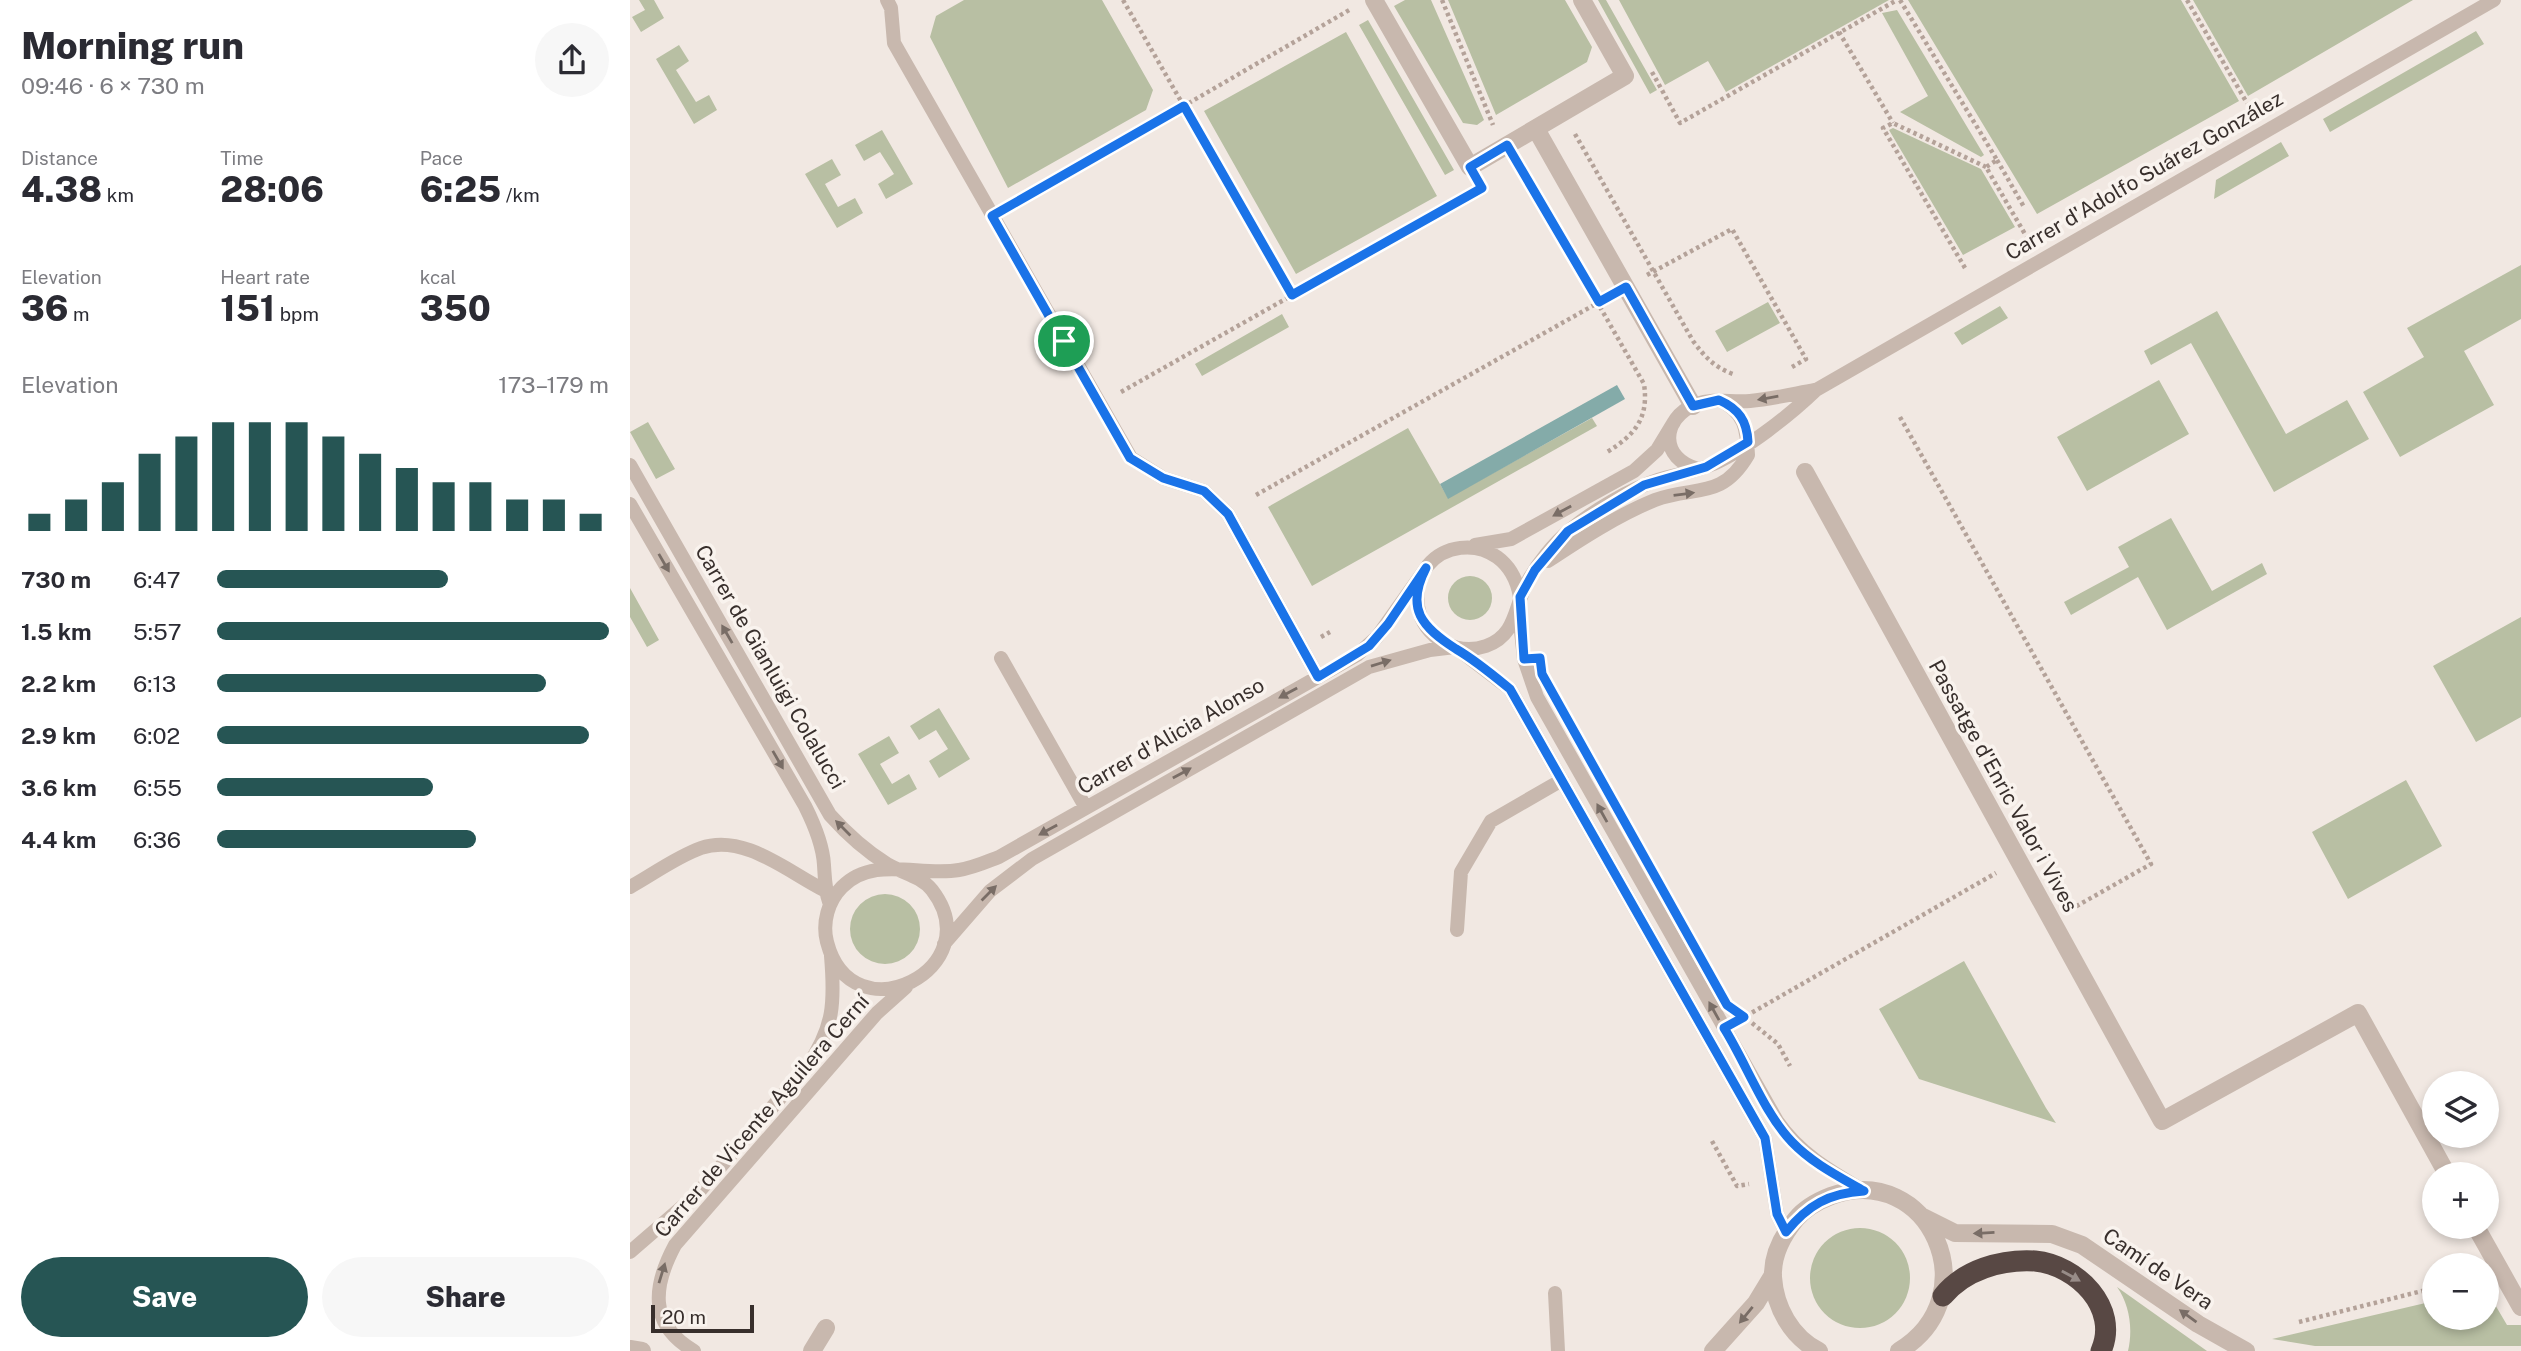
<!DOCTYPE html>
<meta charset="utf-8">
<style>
:root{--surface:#fff;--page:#f7f7f7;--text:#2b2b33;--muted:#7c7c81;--accent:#265554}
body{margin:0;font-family:"Public Sans",sans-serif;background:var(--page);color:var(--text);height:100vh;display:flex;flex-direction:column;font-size:26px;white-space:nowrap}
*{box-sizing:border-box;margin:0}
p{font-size:23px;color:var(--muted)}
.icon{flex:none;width:38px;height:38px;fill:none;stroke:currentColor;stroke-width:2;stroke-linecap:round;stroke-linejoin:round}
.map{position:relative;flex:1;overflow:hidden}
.side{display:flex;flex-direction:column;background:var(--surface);width:630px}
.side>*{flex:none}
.fabs{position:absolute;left:1792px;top:1071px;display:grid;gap:14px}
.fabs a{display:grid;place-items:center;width:77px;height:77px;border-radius:50%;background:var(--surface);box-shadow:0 4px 10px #0003;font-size:35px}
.scale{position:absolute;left:21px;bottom:18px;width:103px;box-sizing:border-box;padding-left:7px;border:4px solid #382f2c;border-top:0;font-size:19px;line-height:24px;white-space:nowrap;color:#382f2c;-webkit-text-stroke:5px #f9f3ee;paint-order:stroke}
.pin{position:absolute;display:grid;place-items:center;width:60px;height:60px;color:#fff;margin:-30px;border:4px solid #fff;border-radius:50%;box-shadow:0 2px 7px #0007}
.round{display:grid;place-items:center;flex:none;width:74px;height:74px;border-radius:37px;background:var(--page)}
.summary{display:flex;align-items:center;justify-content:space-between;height:119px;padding:0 21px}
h1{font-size:38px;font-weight:800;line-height:52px}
.metrics{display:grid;grid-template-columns:repeat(3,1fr);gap:10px;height:119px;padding:7px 21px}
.metrics div{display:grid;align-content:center}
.metrics b{font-size:35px;font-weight:800}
.metrics small{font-size:19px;font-weight:400}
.metrics p{font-size:19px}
.chart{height:196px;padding:14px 21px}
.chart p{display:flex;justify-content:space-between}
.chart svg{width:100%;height:126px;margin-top:7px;stroke:var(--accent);stroke-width:6}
.cta{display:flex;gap:14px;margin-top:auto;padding:14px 21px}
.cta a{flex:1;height:80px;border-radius:42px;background:var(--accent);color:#fff;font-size:28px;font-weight:800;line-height:80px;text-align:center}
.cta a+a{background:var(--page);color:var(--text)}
ul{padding:0 21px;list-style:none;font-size:23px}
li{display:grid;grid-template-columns:112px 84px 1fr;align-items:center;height:52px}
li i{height:18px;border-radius:9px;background:var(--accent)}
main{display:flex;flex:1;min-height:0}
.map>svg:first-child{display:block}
.green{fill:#b8bfa3}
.water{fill:#84aba9}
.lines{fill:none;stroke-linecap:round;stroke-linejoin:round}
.path{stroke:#b4a299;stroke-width:4.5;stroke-dasharray:3.5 3.5;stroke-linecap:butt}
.service{stroke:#c8b8ae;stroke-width:14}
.pedestrian{stroke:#c8b8ae;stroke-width:18}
.tertiary{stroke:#c8b8ae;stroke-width:18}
.motorway{stroke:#584844;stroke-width:21}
.oneway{fill:#796d66}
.oneway2{fill:#988c88}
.route-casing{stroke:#fff;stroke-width:14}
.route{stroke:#1a73e8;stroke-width:9}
.labels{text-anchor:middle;stroke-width:7;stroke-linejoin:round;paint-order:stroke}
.street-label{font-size:21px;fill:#382f2c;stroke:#f9f3ee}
</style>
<main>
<section class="side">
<div class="summary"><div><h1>Morning run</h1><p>09:46 · 6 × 730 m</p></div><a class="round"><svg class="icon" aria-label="share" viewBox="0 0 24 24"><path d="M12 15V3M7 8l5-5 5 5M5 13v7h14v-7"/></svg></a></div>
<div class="metrics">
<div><p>Distance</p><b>4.38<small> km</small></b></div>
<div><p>Time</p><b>28:06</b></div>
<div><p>Pace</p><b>6:25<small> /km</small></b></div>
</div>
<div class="metrics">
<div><p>Elevation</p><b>36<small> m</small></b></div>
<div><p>Heart rate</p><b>151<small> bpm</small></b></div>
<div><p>kcal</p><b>350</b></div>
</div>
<div class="chart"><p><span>Elevation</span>173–179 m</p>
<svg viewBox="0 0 160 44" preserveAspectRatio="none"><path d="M5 44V38M15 44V33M25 44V27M35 44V17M45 44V11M55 44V6M65 44V6M75 44V6M85 44V11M95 44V17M105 44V22M115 44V27M125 44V27M135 44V33M145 44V33M155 44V38"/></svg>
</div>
<ul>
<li><b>730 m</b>6:47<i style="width:59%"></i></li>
<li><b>1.5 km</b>5:57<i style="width:100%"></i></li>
<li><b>2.2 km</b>6:13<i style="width:84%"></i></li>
<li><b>2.9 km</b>6:02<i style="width:95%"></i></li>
<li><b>3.6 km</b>6:55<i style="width:55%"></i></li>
<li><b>4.4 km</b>6:36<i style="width:66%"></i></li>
</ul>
<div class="cta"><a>Save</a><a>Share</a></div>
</section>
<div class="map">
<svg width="1891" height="1351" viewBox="0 0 1891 1351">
<rect width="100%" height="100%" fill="#f1e8e2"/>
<path class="green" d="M9,0h15l10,18 -23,14 -9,-15 13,-7z
M334,0h138l51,90 -7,20 -138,78 -78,-151 6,-21z
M775,0h26l53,120 -7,5 -14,-2 -69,-117z
M818,0h117l27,47 -5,15 -91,53z
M968,0h8l51,90 -7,4z
M989,0h270l-163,92 -18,-31 -43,24z
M1278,0h273l58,101 -202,113z
M1563,0h220l-165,96z
M1267,10l87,145 -3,2 -81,-45 28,-16 -46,-83z
M738,20l86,150 -9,5 -86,-150z
M1846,31l8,13 -154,88 -7,-13z
M716,32l91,164 -141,78 -92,-163z
M49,45l10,16 -13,9 20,32 13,-7 8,15 -23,14 -38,-65z
M1263,128l88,41 34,58 -52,28 -74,-125z
M252,130l31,54 -27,15 -8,-15 16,-10 -14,-22 -16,9 -9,-16z
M1651,142l8,14 -75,43 2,-19z
M202,159l9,16 -16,9 13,23 17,-9 8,15 -26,15 -32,-54z
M1891,265v54l-57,32 30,54 -94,52 -37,-65 61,-35 -17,-29z
M1138,302l12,21 -53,29 -12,-21z
M1370,306l8,12 -46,27 -8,-12z
M1587,311l69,123 61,-34 22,39 -95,53 -83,-149 -40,22 -7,-14z
M652,314l7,13 -87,49 -7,-12z
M1529,380l30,54 -102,57 -30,-54z
M962,418l5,8 -285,160 -44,-79 140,-79 40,70z
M18,422l27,47 -19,10 -26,-47z
M1541,518l41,73 50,-28 5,11 -100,56 -29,-53 -67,38 -7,-13 65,-35 -11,-20z
M818 598a22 22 0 1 1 44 0a22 22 0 1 1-44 0Z
M0,588l29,52 -12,7 -17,-30z
M1891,617v100l-45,25 -43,-76z
M309,708l31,51 -31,19 -10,-17 19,-12 -12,-19 -17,10 -9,-14z
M259,736l10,17 -19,11 12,20 17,-10 8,15 -29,16 -30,-51z
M1776,780l36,66 -94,53 -36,-67z
M220 929a35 35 0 1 1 70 0a35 35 0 1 1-70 0Z
M1334,961l82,147 10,15 -137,-44 -40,-70z
M1180 1278a50 50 0 1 1 100 0a50 50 0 1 1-100 0Z
M1487,1287l90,64h-79c5,-21 2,-46 -11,-64z
M1857,1291l20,34h14v21h-206l-43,-7 162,-38v17h53z"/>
<path class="water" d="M987,385l8,14 -177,100 -8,-15z"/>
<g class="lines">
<path class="path" d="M493,0l169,295
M812,0l51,125
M1270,0l97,160 -11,7 43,74
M1557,0l60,103
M1209,32l54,91
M1022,72l28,51 217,-123
M945,134l118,207c12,16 21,26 40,33
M1367,160l27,47
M890,167l124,217c5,34 -9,51 -37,68
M383,205l338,-196
M1335,268l-82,-140 10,-5 93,44
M1017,275l85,-46 74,130 -14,8
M491,392l352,-199
M1270,417l251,447 -76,43
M626,495l347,-195
M691,637l9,-5
M1116,1016l250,-143
M1122,1023l26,21 12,22
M1082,1141l25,45 12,-2
M1669,1322l135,-34"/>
<path class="service" d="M257,0l4,8 3,35 237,415 32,20 41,13 24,23 90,163
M0,465l200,350c17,19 36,36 57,49 15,9 34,12 45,26 60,78 -80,149 -105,52 -5,-19 1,-41 15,-55 31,-32 78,-10 117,-17 14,-2 27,-8 40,-13l358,-202 20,-18 49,-69
M1068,469c-38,-10 -38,-50 -2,-65 19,-7 35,-1 54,-3 22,-2 43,-7 65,-11
M0,504l175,302c9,18 18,39 19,59 1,15 1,26 6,40
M845,545l36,-6 123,-68 23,-21 17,-28
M918,561c33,-22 70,-46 107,-61 39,-15 66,1 93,-45 -1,-26 -3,-43 -29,-55
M890,597c-13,-75 -112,-59 -102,9 5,32 39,50 68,40 31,-11 28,-39 41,-63 10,-19 27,-40 43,-53 24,-20 58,-40 88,-50 18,-6 38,-8 55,-16 34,-15 77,-49 103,-74l678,-390
M889,612l5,47 13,38 240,424c23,33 53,50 87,70
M371,658l85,150
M0,887c22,-12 46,-30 71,-39 43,-15 87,24 123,42
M827,930l4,-58 30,-51 71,-41
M314,944l46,-53 42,-32 337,-192 61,-17 25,-3 55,42 255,449 12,76 9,18
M0,1252l67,-58 110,-127c27,-40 28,-64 24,-111
M925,1293l3,58
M64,1351c-46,-27 -41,-65 -19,-106l202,-232 29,-26"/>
<path class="pedestrian" d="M744,0l96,167 155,-91 -43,-76
M906,129l157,277
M1175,472l357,649 196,-108 89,161
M1846,1227l45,80"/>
<path class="tertiary" d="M1293,1217l32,16 97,1 30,11 116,79 48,27
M0,1349l12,2
M182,1351l14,-23
M1083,1351l43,-48 17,-28
M1189,1351c-28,-14 -44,-44 -46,-74 -1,-22 9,-41 23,-58 9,-11 22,-18 35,-23 98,-36 159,100 68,155"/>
<path class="motorway" d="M1313,1296c21,-26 58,-37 92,-35 42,4 85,47 66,90"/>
</g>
<defs><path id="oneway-solid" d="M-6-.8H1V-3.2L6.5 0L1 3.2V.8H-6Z" transform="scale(1.75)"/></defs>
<g class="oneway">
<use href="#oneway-solid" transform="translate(1138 398) rotate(170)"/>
<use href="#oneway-solid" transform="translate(1054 494) rotate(-7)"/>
<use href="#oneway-solid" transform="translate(932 511) rotate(151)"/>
<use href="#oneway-solid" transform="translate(34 563) rotate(60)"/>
<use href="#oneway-solid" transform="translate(97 634) rotate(-120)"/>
<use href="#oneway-solid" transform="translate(751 663) rotate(-17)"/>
<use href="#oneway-solid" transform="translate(658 693) rotate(151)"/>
<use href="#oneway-solid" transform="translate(148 760) rotate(60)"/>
<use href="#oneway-solid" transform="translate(552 773) rotate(-29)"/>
<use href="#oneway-solid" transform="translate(972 813) rotate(-119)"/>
<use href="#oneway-solid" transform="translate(213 828) rotate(-135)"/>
<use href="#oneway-solid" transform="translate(418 830) rotate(151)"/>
<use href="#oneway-solid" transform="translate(359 893) rotate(-45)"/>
<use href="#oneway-solid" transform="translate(1084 1011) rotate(-119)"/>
<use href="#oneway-solid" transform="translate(1354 1233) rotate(177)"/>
<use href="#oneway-solid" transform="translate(32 1273) rotate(-73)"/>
<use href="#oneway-solid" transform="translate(1116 1315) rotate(129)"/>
<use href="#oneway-solid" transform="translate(1558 1316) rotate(-144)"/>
</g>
<use class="oneway2" href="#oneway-solid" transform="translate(1441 1276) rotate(29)"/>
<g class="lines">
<g class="route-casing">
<path id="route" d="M554,106l108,189 190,-107 -12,-21 37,-22 92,157 27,-15 67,119 26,-6c20,9 28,21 29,42l-42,25 -62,18 -76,46 -33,39 -15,27 4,62 16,-1 2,16 185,331 17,12 -20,11c22,35 40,85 68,114 20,21 46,34 72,49 -35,2 -56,14 -78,41l-9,-18 -12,-76 -255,-449c-17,-14 -35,-29 -54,-40 -34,-22 -51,-40 -30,-81l-38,56 -19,22 -51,31 -90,-163 -24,-23 -41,-13 -33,-20 -138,-242z"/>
</g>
<use href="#route" class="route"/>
</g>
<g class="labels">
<g class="street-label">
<text transform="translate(1514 176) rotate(-30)" y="7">Carrer d'Adolfo Suárez González</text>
<text transform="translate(140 667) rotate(60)" y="7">Carrer de Gianluigi Colalucci</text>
<text transform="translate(541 736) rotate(-30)" y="7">Carrer d'Alicia Alonso</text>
<text transform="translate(1373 786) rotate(61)" y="7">Passatge d'Enric Valor i Vives</text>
<text transform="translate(132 1116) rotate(-49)" y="7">Carrer de Vicente Aguilera Cerní</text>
<text transform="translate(1528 1269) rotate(34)" y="7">Camí de Vera</text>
</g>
</g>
</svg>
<div class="fabs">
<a><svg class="icon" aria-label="layers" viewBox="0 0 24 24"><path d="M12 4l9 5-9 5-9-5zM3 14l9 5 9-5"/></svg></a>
<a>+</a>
<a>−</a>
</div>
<div class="scale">20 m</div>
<div class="pin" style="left:434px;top:341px;background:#1e9e55"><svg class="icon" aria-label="arrive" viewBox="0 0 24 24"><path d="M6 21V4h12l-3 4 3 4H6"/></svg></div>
</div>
</main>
